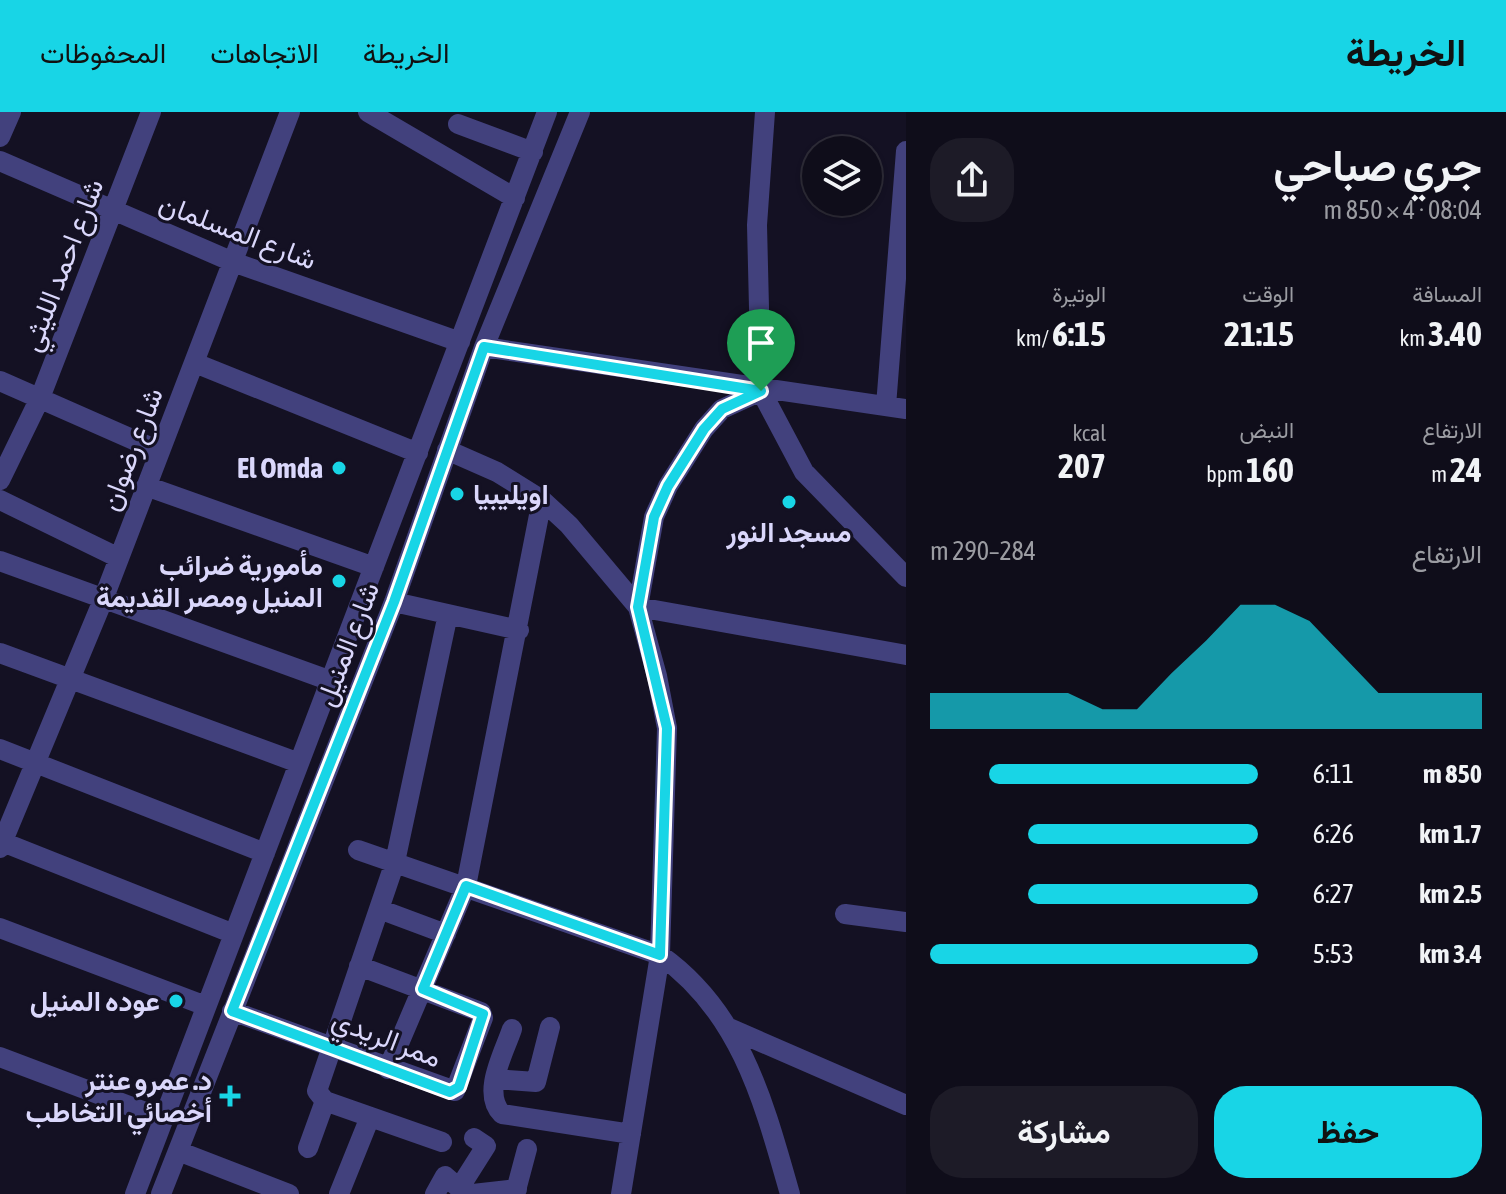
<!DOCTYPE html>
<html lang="ar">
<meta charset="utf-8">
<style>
:root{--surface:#0f0d1a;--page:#1d1b27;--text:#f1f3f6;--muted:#9b9ca2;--line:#2f2d39;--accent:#18d5e6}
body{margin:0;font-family:"Asap Condensed",Vazirmatn,sans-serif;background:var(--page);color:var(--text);direction:rtl;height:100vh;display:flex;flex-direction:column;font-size:30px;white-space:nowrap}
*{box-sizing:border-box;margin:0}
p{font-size:26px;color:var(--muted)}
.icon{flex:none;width:44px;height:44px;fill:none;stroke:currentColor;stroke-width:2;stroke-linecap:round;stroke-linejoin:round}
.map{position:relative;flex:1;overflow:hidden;direction:ltr}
.sheet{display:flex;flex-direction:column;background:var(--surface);width:600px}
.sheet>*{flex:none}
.tools{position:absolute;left:802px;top:24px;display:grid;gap:16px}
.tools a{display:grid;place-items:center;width:80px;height:80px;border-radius:50%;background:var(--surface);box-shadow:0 2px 6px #0004,0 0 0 2px var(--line);font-size:40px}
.pin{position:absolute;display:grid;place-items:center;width:68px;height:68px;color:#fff;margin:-82px -34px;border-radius:50% 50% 50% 0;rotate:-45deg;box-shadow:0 0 8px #0007}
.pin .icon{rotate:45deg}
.round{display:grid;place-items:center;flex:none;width:84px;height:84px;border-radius:32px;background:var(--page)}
.head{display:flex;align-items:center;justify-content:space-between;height:136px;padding:0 24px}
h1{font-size:44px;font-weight:700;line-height:60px}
.figures{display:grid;grid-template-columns:repeat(3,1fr);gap:12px;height:136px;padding:8px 24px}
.figures div{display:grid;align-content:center}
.figures b{font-size:34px;font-weight:700}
.figures small{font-size:22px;font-weight:400}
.figures p{font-size:22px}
.chart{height:224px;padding:16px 24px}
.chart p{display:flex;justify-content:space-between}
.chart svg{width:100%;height:144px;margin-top:8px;fill:var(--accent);opacity:.7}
.cta{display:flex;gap:16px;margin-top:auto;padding:16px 24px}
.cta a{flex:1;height:92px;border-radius:32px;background:var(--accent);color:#111;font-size:32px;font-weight:700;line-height:92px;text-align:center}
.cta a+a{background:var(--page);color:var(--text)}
ul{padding:0 24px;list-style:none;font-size:26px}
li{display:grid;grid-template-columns:128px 96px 1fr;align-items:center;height:60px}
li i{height:20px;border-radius:10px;background:var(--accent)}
header{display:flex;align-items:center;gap:48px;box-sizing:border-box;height:112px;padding:0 40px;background:var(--accent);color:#111}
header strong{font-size:38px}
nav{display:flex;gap:44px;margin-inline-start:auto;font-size:28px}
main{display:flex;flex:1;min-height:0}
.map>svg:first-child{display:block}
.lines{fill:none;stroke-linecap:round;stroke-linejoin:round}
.minor{stroke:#42417d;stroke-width:20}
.route-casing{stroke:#fff;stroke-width:16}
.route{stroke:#18d5e6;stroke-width:10}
.poi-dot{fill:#18d5e6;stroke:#141123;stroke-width:3}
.labels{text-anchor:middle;stroke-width:6;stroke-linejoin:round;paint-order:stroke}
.street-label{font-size:28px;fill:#dad7fb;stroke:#141123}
.poi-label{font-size:28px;font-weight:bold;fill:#dad7fb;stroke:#141123;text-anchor:end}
</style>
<header>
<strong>الخريطة</strong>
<nav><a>الخريطة</a><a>الاتجاهات</a><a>المحفوظات</a></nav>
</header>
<main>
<section class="sheet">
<div class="head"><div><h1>جري صباحي</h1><p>08:04 · 4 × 850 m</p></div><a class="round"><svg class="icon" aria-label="share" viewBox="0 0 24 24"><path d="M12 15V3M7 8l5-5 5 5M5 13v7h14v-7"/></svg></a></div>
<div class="figures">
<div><p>المسافة</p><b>3.40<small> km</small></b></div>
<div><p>الوقت</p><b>21:15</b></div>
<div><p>الوتيرة</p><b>6:15<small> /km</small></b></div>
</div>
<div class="figures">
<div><p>الارتفاع</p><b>24<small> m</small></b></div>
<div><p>النبض</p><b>160<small> bpm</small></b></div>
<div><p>kcal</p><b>207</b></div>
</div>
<div class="chart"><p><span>الارتفاع</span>284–290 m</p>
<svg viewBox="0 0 160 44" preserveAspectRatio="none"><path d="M0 44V33L10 33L20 33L30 33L40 33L50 38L60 38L70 27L80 17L90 6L100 6L110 11L120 22L130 33L140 33L150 33L160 33V44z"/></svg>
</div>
<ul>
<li><b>850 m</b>6:11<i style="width:82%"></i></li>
<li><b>1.7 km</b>6:26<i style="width:70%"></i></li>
<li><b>2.5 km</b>6:27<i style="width:70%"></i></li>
<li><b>3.4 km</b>5:53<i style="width:100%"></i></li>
</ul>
<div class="cta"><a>حفظ</a><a>مشاركة</a></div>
</section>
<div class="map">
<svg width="906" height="1082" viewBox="0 0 906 1082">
<rect width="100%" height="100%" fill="#141123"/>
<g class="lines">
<path class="minor" d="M368,0l147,86
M765,0l-8,113 4,166 43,81 102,105
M458,12l75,28
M0,25l11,-25
M0,49l233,101 227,80
M484,235l422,62
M195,251l223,90
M0,269l159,70
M761,279l-39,18 -18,20 -36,57 -14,31 -16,90 268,48
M886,294l20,-255
M447,338l50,22 45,28 27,25 69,82 19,69 10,52 -7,227 -39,239
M0,368l40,-82 111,-286
M146,374l228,81
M0,388l119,58
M0,449l331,120
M394,490l125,28
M0,541l299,110
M0,637l265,104
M0,729l234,93
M0,736l103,-248 187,-488
M358,738l302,105c81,57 104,148 130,239
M379,797l67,25
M845,802l61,8
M0,816l206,78
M232,899l223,80 28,-73 -2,-6 -122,-46
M729,916l177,77
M512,917c-8,24 -31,64 -10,85l129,20
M0,945l164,62
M388,957l78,-183 76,-386
M495,967l41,3 14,-55
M442,1030l-117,-41 -8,-10 78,-229 53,-248
M308,1036l17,-47
M178,1039l111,43
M460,1075l26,-41 -12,-8
M135,1082l412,-1082
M161,1082l233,-592 90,-255 96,-235
M339,1082l31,-77
M435,1082l10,-18 21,18
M473,1082l44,-5
M515,1082l12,-45"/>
</g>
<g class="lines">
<g class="route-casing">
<path id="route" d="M484,235l277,44 -39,18 -18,20 -36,57 -14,31 -16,90 29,121 -7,227 -194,-69 -43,103 60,25 -24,73 -9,5 -218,-81 162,-409z"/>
</g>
<use href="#route" class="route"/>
</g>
<g class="poi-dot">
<circle cx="339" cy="356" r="8"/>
<circle cx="457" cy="382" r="8"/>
<circle cx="789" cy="390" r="8"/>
<circle cx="339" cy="469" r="8"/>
<circle cx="176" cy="889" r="8"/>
<path d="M226 972h8v8h8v8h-8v8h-8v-8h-8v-8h8z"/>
</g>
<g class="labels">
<g class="street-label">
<text transform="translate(238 119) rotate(21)" y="10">شارع المسلمان</text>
<text transform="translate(62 153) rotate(-69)" y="10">شارع احمد الليثي</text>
<text transform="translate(131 337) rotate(-69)" y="10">شارع رضوان</text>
<text transform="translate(347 532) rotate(-69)" y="10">شارع المنيل</text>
<text transform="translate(387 926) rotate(21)" y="10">ممر الريدي</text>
</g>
<g class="poi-label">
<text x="323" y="366">El Omda</text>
<text x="473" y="392" text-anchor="start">اويليبيا</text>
<text x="789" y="430" text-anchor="middle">مسجد النور</text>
<text x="323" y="463">مأمورية ضرائب<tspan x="323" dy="32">المنيل ومصر القديمة</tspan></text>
<text x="160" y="899">عوده المنيل</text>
<text x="212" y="978">د. عمرو عنتر<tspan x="212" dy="32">أخصائي التخاطب</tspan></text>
</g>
</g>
</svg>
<div class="tools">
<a><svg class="icon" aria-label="layers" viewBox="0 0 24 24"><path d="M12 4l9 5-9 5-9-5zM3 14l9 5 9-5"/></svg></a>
</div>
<div class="pin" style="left:761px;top:279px;background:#1e9e55"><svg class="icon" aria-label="arrive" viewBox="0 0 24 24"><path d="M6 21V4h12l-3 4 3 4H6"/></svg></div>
</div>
</main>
